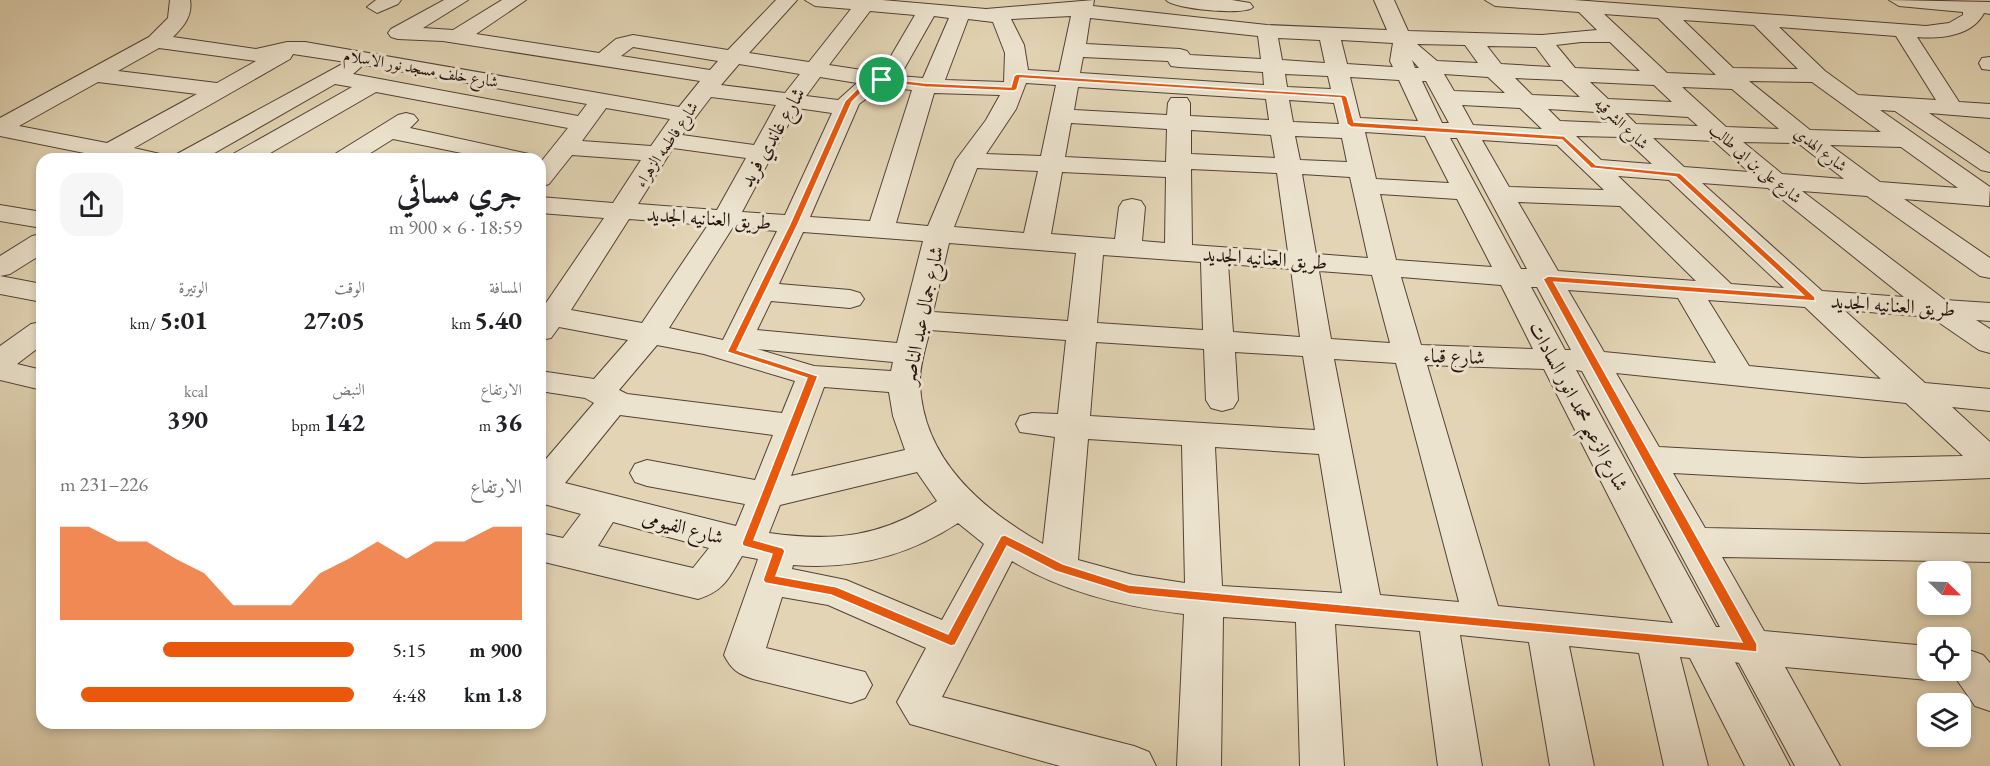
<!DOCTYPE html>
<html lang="ar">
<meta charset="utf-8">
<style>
:root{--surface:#fff;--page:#f6f6f6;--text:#202124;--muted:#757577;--accent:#ea580c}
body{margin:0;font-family:"EB Garamond",Amiri,serif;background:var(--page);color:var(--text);direction:rtl;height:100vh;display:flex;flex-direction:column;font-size:22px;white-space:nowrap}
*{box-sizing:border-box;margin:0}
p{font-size:20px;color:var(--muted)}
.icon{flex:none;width:33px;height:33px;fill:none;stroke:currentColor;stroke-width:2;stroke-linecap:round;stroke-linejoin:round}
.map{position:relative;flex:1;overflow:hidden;direction:ltr}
.sheet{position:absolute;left:36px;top:153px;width:510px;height:576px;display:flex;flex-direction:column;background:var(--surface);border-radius:18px;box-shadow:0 3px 9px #0003;direction:rtl}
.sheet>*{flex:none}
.needle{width:39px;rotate:113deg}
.tools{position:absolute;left:1917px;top:561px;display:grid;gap:12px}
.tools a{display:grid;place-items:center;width:54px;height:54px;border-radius:12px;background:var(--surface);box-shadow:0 3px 9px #0003;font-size:30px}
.pin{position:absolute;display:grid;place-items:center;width:51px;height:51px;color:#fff;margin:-26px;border:3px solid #fff;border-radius:50%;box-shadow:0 2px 6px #0007}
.round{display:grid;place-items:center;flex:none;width:63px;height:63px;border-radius:18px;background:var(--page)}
.summary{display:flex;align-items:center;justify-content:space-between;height:102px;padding:0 24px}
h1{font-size:33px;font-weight:700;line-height:45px}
.figures{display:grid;grid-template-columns:repeat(3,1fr);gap:9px;height:102px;padding:6px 24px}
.figures div{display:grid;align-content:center}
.figures b{font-size:26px;font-weight:700}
.figures small{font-size:16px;font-weight:400}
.figures p{font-size:16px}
.chart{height:168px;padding:12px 24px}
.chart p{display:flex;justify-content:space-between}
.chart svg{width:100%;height:108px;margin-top:6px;fill:var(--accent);opacity:.7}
ul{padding:0 24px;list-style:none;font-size:20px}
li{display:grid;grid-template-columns:96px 72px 1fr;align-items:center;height:45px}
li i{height:15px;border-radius:8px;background:var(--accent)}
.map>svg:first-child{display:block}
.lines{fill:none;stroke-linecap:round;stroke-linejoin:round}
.minor-casing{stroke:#534236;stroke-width:2}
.minor{fill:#ece3ce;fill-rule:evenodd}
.route{fill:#ea580c;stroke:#fff;stroke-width:1.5;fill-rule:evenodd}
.labels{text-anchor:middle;stroke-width:6;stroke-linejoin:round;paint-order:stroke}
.far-street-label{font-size:16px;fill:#23120c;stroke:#ece3ce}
.street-label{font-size:20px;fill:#23120c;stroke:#ece3ce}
</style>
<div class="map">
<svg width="1990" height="766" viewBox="0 0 1990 766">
<rect width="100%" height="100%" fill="#e2d4b4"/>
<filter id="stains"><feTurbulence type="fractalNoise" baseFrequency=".00333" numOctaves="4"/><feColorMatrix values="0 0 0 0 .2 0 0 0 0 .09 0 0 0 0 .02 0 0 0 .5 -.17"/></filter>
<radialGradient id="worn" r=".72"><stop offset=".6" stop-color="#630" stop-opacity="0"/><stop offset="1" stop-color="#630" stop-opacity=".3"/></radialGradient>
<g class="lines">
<g class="minor-casing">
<path id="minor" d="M170,0h20c3,16 -7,27 -17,37l83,12 31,-7h18l374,65 21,-26 -257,-40 -45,-2 -7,-2 -3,-4 3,-4 53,-29h24l-45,28 30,2 49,-30h24l-50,34 123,19 17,-14 17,-4 95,15 48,-50h21l-48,53 60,9 42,-53 -36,-3 -10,-6h77l104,9 108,-9 -1,6 174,19 120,5 -13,-30h20l14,31 134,4 55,-5 -18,-18 -84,-6 -10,-6h89l352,26 23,-3 14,-8v-3l-64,-6 -10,-6 101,2v12l-6,-1c-12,23 -43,26 -67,24l42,65 31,2v14l-61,-5 61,41v18l-9,-2 -86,-59 -15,-1 110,77 -1,19 -85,-7 86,59v20l-10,-2 -113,-80 -65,-5 143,109 45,3v18l-14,-1 14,9v24l-11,-3 -48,-33 -87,-7 81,73 65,6v22l-38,-4 38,35v36l-128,5 -189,-10 32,55 285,6v28l-268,-5 42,74 164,15v24h17l-3,5 -14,5 -143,-13 55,99h-45l-56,-103 -4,-1 55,104h-45l-55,-108 -10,-1 28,109h-44l-25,-113 -70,-7 25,120h-44l-21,-124 -69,-7 22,131h-44l-18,-135 -85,-7 9,142h-44l-4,-144 -73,-5 -2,149h-44l7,-152c-58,-7 -122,-22 -172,-53l-70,136 192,49 15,6 7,14h-96l-150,-42 -13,-22 29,-54 -98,-43 -46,-8 -16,51 99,24 7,13 -7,13 -14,5 -98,-24c-15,-5 -22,-10 -29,-24l34,-96 -16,-3c-13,22 -18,35 -44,43l-158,-38v-28l23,5 18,-24 -41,-11v-37l54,-63 -9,-5 -45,-7v-20l54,8 34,-39 -69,-13 -8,11 -11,2v-35l6,-2 58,-85 -64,-5v-16l73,6 28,-43 -69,-5 -23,29 -9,3v-24l28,-35 -192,-36 -116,67h-30l3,-5 119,-67 -17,-3 -131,75h-30l3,-5 169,-92 -53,-8 -3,5 -156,89 26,6 3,5h-49l-114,-23v-18l149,-81 19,-19zM870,11l45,4 -31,53 -9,4 -46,-7zM1604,14l54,4 58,57 -49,-2zM934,16l15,2 -26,60 -23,-2zM1071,16l-12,56 -31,-2 -4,-25 -13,-26zM1090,18l168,18 3,23 -71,-4 -3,-4 -7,-2 -94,-5zM968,19l25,3 12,31 -1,29 -59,-2zM1683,20l71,5 44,44 -65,-1zM1779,27l117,9 40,64 -78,-5 -33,-24zM1278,38l42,2 5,23 -43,-3zM1341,40l52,3 -3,18 3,6 -46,-3zM1581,42h29l30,29 -65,-3 -19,-23zM1417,44l48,1 13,18 -41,-2zM1487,46l49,1 15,20 -50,-3zM633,47l85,14 -8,9 -89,-14zM159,48l97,13 -39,22 -99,-12zM1083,57l85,4 3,5 8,1 84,5 1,13 -184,-12zM1412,60l7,8h-4zM359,64l228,40 -9,12 -225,-42 8,-7zM739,64l61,10 -15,19 -64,-8zM1285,74l43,2 3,13 -44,-2zM1444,74l44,3 17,16 -51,-2zM820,77l37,6 -19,17 -32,-4zM1350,77l49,3 19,41 -58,-3zM1515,78l47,2 18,17 -48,-2zM1422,81h4l23,42h-7zM1749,81l63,1 69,50 -71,-2zM98,82l99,12 -90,49 -88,-17zM1590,82l64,3 18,17 -64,-3zM1026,83l30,2 -15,71 -55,-2 30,-45zM882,87l30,3 -42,131 -60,-4 49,-113zM1078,87l188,12 3,21 -79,-4v-13l-3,-5h-16l-3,5 -1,12 -93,-5zM1682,87l50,2 47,40 -53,-2zM934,93l66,2 -14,25 -30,40 -28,66 -32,-3zM711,97l65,8 -22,40 -72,-10zM1289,100l45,3 5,21 -46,-2zM1462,105l58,3 22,21 -69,-4zM606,108l64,11 -19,27 -69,-5zM797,108l35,5 -47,102 -43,-3zM1548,109l48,3 11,11 -47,-2zM1625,113l63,4 10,9 -62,-2zM1071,123l96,6 -1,33 -101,-5zM1191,130l80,5 4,23 -84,-4zM1365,132l60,4 24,47 -73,-4zM1295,136l47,2 5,24 -47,-2zM1576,136l47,1 29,27 -51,-4zM1450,138h7l70,131h-6zM1653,138l61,3 35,31 -65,-5zM1482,140l75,5 47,45 -95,-3zM1743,142l55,1 46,36 -62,-5zM1830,145l71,2 57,41 -78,-6zM673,148l73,10 -29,52 -79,-6zM977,168l61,3 -14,62 -70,-6zM1191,169l86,4 11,79 -96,-7zM1062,172l104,5 -1,66 -23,-2 3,-34 -4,-6 -9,-2 -9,2 -4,6 -4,32 -64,-5zM1302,174l48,3 18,81 -52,-4zM1618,176l51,4 115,108 -53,-4zM1702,183l66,5 136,109 -82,-6zM1380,194l77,5 35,68 -96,-7zM1518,202l102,4 76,75 -138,-10zM629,219l79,6 -66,98 -71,-13zM733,227l44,4 -54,109 -54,-12zM803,232l120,9 -26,102 -140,-13 14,-29 79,7 10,-3 4,-6 -4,-6 -10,-3 -71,-6zM949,243l127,10 -8,68 -135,-9zM1103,255l98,7 2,68 -106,-7zM1228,264l63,5 9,68 -67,-5zM1319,271l53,4 18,68 -59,-4zM1401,277l100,8 32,64 -112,-4zM1531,287h6l34,63h-6zM1568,290l110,8 38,65 -112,-11zM1708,300l97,7 76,72 -132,-13zM930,330l136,10 -8,74 -26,-1 -12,3 -4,8 4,8 35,5 -12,107c-60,-34 -120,-84 -123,-160 -1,-17 6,-37 10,-54zM1096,342l108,7 2,51 5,8 11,3 11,-3 5,-8 -3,-48 68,4 12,74 -225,-14zM657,345l47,9 91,27 -13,32 -155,-19 -8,-4zM757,349l136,13 -2,9 -77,-5zM1334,359l62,4 63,239 -79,-7zM1427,365l117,4 129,254 -175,-17zM1576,370l6,1 138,256h-4zM1616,373l290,30 57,53 -101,2 -203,-11zM824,387l65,5 4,24 12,34 -114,26zM620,415l153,20 -18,45 -108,-20 -12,4 -5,9 5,9 12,4 98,18 -9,22 -171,-43zM1088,439l94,6 3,138 -52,-8 -55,-15zM1215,447l104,7 23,139 -120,-7zM917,472l20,29c-56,36 -102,41 -168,32l11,-28zM613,522l96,26 -16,20 -95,-22zM958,523l26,21 -42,76 -96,-40 -54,-11 1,-4c60,5 115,-9 165,-42z
M376,0h25l-3,4 -21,9 -10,-6z
M1166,0h66l18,3 3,4c-6,9 -80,2 -87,-7z
M1990,57v13l-8,-1 -3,-6 3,-5z
M406,113l8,2 4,5 -8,8 119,26 3,5h-41l-98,-20 -32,20h-29l3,-5 63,-39z
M0,205l42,7v16l-42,-7z
M42,234v20l-32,20 -10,2v-20l32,-20z
M0,276l42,8v18l-42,-8z
M42,322v23l-25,19 25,6v20l-42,-10v-34l31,-22z
M1969,650l14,5 7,8v48l-15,-5 -25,-36h10v-17z"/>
</g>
<use href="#minor" class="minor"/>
</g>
<path class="route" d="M1017,74l327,21 3,2 7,25 210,14 32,29 84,8 135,124v4l-261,-19 203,362v8l-628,-58 -74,-23 -48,-25 -52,99 -4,1 -120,-51 -66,-12 -2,-3 9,-26 -29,-8 -1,-3 65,-165 -80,-26 63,-128 55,-123 14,-14 23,-9 43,5 86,4 3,-11zM1020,78l321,20 6,26 4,3 211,13 29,28 85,9 127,118 -255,-19 -5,3 199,363 -613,-57 -66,-21 -58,-29 -4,1 -53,98 -111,-47 -61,-11 9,-25 -2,-3 -29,-8 64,-164 -81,-26 61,-126 54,-122 12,-12 19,-8 42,5 89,4 3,-2z"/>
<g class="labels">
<g class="far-street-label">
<text transform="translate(421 68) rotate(10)" y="6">شارع خلف مسجد نور الاسلام</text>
<text transform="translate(1622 123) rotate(43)" y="6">شارع الشرقيه</text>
<text transform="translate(666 144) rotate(-56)" y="6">شارع فاطمه الزهراء</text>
<text transform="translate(1821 149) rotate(38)" y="6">شارع الهدي</text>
<text transform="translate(1756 163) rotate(40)" y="6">شارع على بن ابى طالب</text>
</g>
<g class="street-label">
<text transform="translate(772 137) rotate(-60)" y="7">شارع غاندي فريد</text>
<text transform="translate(709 218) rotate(4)" y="7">طريق العنانيه الجديد</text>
<text transform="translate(1265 258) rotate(4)" y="7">طريق العنانيه الجديد</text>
<text transform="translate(1893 305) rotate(4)" y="7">طريق العنانيه الجديد</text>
<text transform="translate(922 315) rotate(-78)" y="7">شارع جمال عبد الناصر</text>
<text transform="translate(1454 356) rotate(2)" y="7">شارع قباء</text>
<text transform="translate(1579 406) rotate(62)" y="7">شارع الزعيم محمد انور السادات</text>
<text transform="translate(683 527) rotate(15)" y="7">شارع الفيومى</text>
</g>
</g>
<rect width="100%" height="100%" filter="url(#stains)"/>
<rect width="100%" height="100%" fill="url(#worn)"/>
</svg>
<div class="tools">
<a><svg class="needle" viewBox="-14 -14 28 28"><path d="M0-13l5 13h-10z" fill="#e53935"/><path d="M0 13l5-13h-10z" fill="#757577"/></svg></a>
<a><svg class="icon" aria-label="locate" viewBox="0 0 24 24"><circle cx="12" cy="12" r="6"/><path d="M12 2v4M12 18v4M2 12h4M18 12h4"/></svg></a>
<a><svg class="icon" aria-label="layers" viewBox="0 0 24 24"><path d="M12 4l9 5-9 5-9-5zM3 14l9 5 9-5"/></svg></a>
</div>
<div class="pin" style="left:882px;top:80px;background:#1e9e55"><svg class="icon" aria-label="arrive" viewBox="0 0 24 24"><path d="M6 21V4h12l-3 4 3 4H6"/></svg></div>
<section class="sheet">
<div class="summary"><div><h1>جري مسائي</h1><p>18:59 · 6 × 900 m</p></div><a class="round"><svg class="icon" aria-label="share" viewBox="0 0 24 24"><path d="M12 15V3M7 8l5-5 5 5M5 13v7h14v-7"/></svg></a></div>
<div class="figures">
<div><p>المسافة</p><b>5.40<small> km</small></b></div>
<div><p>الوقت</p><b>27:05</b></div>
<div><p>الوتيرة</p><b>5:01<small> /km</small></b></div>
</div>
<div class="figures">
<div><p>الارتفاع</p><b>36<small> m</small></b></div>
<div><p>النبض</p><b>142<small> bpm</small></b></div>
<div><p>kcal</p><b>390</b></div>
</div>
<div class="chart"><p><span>الارتفاع</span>226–231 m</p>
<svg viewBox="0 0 160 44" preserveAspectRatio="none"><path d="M0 44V6L10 6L20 12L30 12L40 19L50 25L60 38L70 38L80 38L90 25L100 19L110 12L120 19L130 12L140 12L150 6L160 6V44z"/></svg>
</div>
<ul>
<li><b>900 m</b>5:15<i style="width:65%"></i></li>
<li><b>1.8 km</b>4:48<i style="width:93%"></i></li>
</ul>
</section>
</div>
